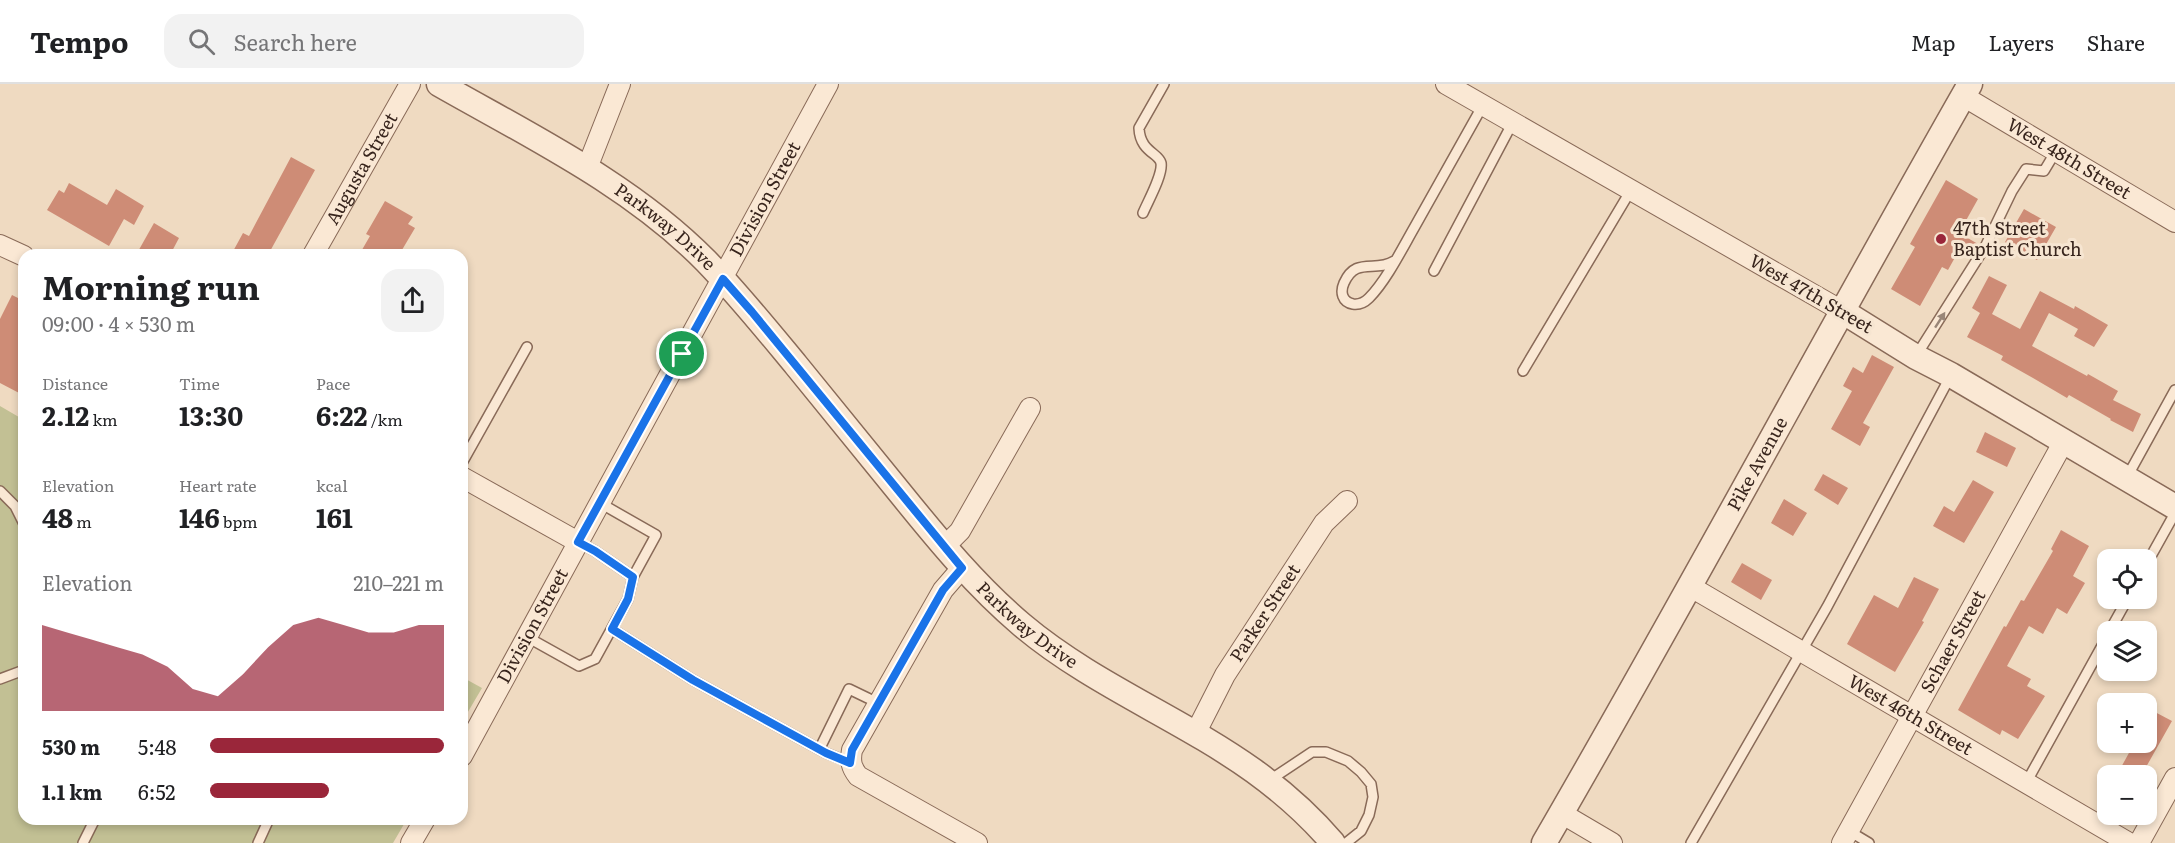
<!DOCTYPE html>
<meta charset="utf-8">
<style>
:root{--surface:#fff;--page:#f2f2f2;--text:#202124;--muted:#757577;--line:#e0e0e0;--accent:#9a263a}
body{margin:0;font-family:Literata,serif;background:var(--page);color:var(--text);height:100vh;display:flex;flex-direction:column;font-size:22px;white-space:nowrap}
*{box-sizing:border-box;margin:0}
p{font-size:20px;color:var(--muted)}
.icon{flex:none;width:33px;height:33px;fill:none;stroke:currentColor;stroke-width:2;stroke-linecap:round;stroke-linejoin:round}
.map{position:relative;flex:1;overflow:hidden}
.panel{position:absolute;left:18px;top:165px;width:450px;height:576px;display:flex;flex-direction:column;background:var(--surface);border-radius:18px;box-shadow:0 3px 9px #0003}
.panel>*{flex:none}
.tools{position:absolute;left:2097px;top:465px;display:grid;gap:12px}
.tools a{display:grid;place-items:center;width:60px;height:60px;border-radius:12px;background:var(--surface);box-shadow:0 3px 9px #0003;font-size:30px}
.pin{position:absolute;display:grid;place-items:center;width:51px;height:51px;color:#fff;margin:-26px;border:3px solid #fff;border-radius:50%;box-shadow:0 2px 6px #0007}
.round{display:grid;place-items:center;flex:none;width:63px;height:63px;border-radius:18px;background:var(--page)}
.headline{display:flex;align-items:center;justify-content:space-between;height:102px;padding:0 24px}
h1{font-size:33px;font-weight:700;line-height:45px}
.figures{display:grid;grid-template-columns:repeat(3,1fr);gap:9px;height:102px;padding:6px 24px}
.figures div{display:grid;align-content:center}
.figures b{font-size:26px;font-weight:700}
.figures small{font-size:16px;font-weight:400}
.figures p{font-size:16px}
.chart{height:168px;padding:12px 24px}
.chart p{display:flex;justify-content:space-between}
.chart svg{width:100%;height:108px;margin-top:6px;fill:var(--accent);opacity:.7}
ul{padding:0 24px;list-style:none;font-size:20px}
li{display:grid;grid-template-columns:96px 72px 1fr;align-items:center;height:45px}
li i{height:15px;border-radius:8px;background:var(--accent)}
header{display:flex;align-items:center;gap:36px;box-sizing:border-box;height:84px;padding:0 30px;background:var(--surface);border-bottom:2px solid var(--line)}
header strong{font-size:28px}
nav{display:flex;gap:33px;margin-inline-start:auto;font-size:21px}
.search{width:420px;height:54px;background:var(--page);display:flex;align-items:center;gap:15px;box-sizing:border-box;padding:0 21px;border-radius:18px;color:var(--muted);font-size:22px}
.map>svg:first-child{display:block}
.cemetery{fill:#c2c094}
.building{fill:#ce8c76}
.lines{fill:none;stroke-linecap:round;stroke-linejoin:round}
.service-casing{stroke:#896a58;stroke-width:12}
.minor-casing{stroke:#896a58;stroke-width:22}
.tertiary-casing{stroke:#896a58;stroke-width:27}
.service{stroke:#fae8d4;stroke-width:9}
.minor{stroke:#fae8d4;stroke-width:20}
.tertiary{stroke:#fae8d4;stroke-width:24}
.oneway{fill:#998678}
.route-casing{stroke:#fff;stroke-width:12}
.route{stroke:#1a73e8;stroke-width:8}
.poi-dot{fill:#9a263a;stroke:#f6e5d1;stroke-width:2}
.labels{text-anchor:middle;stroke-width:6;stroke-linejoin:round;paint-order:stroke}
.street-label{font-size:18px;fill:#38251d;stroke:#f6e5d1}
.poi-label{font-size:18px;fill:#38251d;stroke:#f6e5d1;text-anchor:start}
</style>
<header>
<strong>Tempo</strong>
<div class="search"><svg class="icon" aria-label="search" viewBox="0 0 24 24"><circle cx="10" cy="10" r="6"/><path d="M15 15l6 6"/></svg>Search here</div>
<nav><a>Map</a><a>Layers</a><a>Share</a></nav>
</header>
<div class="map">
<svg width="2175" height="759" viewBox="0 0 2175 759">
<rect width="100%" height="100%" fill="#efdac1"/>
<path class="cemetery" d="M0,322l24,14v399h383l-14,24h-393z
M462,593l20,11 -20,34z"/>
<path class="building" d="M291,73l24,13 -41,74 -6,11h-37l12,-22 6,3z
M1946,96l32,19 -19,34 19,11 -8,15 -12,-7 -10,18 -6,-3 -22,39 -29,-17 24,-42 -5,-3z
M69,99l38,22 9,-16 28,17 -10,19 -10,-6 -15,27 -62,-36 12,-20 5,3z
M385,117l28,16 -5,7 7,4 -16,27h-40l11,-19 -4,-2z
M2024,125l32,18 -19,33 -32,-18z
M154,139l25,15 -9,17h-34z
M1989,192l18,9 -15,29 28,15 20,-38 34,18 1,-3 33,19 -14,22 -20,-11 4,-7 -29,-16 -17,33 55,30 1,-2 30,17 -5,9 28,14 -8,18 -23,-12 1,-1 -42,-24 -2,3 -34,-20 -32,-18 2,-4 -36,-19 13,-24 -8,-5z
M12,211l12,6v86l-3,7 -21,-11v-64z
M1872,271l22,12 -31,56 7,4 -10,19 -29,-17 21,-38 -9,-5 10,-19 10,6z
M1985,348l31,16 -9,19 -31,-15z
M1823,390l25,14 -10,17 -24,-15z
M1973,396l21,12 -30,51 -31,-17 11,-20 10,6z
M1784,415l23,14 -14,23 -22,-13z
M2061,446l28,16 -16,30 12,7 -18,31 -10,-6 -14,26 -14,-8 -22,40 24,13 -4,7 18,10 -27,43 -16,-9 -2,5 -42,-25 46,-84 2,1 15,-27 3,1 29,-50 -2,-2z
M1742,479l30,17 -11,20 -30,-18z
M1914,493l25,12 -17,32 2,1 -29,50 -48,-28 27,-49 24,13z
M2153,627l19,10 -31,55h-13l-9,-5 16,-29h11v-20z"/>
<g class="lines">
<g class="service-casing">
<path id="service" d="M1143,129c5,-12 20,-38 18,-50 -2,-10 -21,-11 -22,-35l25,-44
M1394,177c-19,12 -38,-5 -50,22 -4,9 -2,19 9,21 7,1 12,-2 16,-6 17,-17 33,-49 45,-70 23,-41 46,-82 69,-123
M1434,187l79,-149
M1916,272l69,-109 27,-56 14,-22 18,2 12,-20
M1523,287l108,-181
M462,379l65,-116
M2127,393l48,-87
M0,407l15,15 9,18
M600,419l56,32 -23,42
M2146,481l29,-52
M612,545l81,51 133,73 25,10
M2109,548l19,-34
M527,553l52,29 16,-7 33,-60 5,-22 -38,-26 -17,-9
M0,595l24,-9
M820,664l29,-59 29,14
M1270,696l42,-28h14l22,9 13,11 10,12 2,13 -4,18 -8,16 -15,12
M2026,699l82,-148
M1849,747l20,12
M83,759l12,-24
M258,759l11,-24
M1691,759l136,-236 123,-230"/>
</g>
<g class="minor-casing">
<g id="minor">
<path d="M1446,0l396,227"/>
<path id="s1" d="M1963,12l212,126"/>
<path d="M587,84l33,-84"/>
<path d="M0,161l24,11"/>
<path id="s2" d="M313,171l97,-171"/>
<path d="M462,393l116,65"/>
<path d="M944,463l16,-16 70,-123"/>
<path d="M962,484l-19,22 -91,160c-2,11 -1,17 6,26l119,67"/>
<path id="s3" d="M1691,503l438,256"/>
<path id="s4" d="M1195,650l30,-59 99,-152 23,-22"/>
<path id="s5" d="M462,672l366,-672"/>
<path d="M1561,729l51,30"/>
<path d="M411,759l14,-24"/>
<path id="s6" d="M1842,759l222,-402"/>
<path d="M2139,759l36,-65"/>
</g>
</g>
<g class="tertiary-casing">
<g id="tertiary">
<path id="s7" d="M439,0c93,53 192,101 267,177 32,33 61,69 90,104 35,43 70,86 105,129 38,47 75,92 121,131 70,59 158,93 232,146 29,21 56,45 79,72"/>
<path d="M1842,227l74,46 35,18 224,132"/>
<path id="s8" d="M1544,759c146,-251 282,-507 426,-759"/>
</g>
</g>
<use href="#service" class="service"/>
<use href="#minor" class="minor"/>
<use href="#tertiary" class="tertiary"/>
</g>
<defs><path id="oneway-solid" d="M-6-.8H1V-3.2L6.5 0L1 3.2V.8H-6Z" transform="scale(1.5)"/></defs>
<use class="oneway" href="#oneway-solid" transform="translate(1940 236) rotate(-57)"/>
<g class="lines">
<g class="route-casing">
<path id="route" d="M723,195l29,33 210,256 -19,22 -91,160 -2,13 -24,-10 -133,-73 -81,-51 16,-30 5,-22 -38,-26 -17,-9z"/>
</g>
<use href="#route" class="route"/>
</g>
<circle class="poi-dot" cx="1941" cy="155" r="6"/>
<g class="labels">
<g class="street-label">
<text dy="6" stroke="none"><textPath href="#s1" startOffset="123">West 48th Street</textPath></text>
<text dy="6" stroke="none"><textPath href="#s2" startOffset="99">Augusta Street</textPath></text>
<text dy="6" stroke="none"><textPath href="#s5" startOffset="634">Division Street</textPath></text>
<text dy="6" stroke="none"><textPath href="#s7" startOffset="268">Parkway Drive</textPath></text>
<text transform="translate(1811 210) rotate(30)" y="6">West 47th Street</text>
<text dy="6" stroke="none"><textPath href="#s8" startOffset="435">Pike Avenue</textPath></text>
<text dy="6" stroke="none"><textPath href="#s4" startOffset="140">Parker Street</textPath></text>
<text dy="6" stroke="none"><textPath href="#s7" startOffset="808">Parkway Drive</textPath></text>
<text dy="6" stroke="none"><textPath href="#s5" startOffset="148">Division Street</textPath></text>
<text dy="6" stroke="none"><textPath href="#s6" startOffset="230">Schaer Street</textPath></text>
<text dy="6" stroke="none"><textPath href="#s3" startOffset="254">West 46th Street</textPath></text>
</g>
<g class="poi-label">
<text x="1953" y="151">47th Street<tspan x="1953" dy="21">Baptist Church</tspan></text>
</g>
</g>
</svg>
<div class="tools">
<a><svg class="icon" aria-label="locate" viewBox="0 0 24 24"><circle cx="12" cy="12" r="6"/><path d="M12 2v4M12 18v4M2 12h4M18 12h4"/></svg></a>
<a><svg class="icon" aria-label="layers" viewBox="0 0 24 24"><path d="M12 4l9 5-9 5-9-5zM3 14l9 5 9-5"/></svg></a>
<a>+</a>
<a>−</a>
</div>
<div class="pin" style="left:682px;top:270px;background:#1e9e55"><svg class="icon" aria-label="arrive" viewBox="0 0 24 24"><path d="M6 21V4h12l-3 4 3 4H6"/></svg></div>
<section class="panel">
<div class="headline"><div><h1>Morning run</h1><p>09:00 · 4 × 530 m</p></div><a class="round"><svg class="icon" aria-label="share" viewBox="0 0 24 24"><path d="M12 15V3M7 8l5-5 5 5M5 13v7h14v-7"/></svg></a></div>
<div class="figures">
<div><p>Distance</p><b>2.12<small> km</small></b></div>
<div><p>Time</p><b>13:30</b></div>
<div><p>Pace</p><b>6:22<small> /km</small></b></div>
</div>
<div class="figures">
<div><p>Elevation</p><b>48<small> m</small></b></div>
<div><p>Heart rate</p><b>146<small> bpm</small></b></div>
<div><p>kcal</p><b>161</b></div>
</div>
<div class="chart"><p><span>Elevation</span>210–221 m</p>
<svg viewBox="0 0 160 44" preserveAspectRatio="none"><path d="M0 44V9L10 12L20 15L30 18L40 21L50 26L60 35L70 38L80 29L90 18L100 9L110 6L120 9L130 12L140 12L150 9L160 9V44z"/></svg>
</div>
<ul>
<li><b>530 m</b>5:48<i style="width:100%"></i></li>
<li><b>1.1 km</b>6:52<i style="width:51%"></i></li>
</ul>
</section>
</div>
